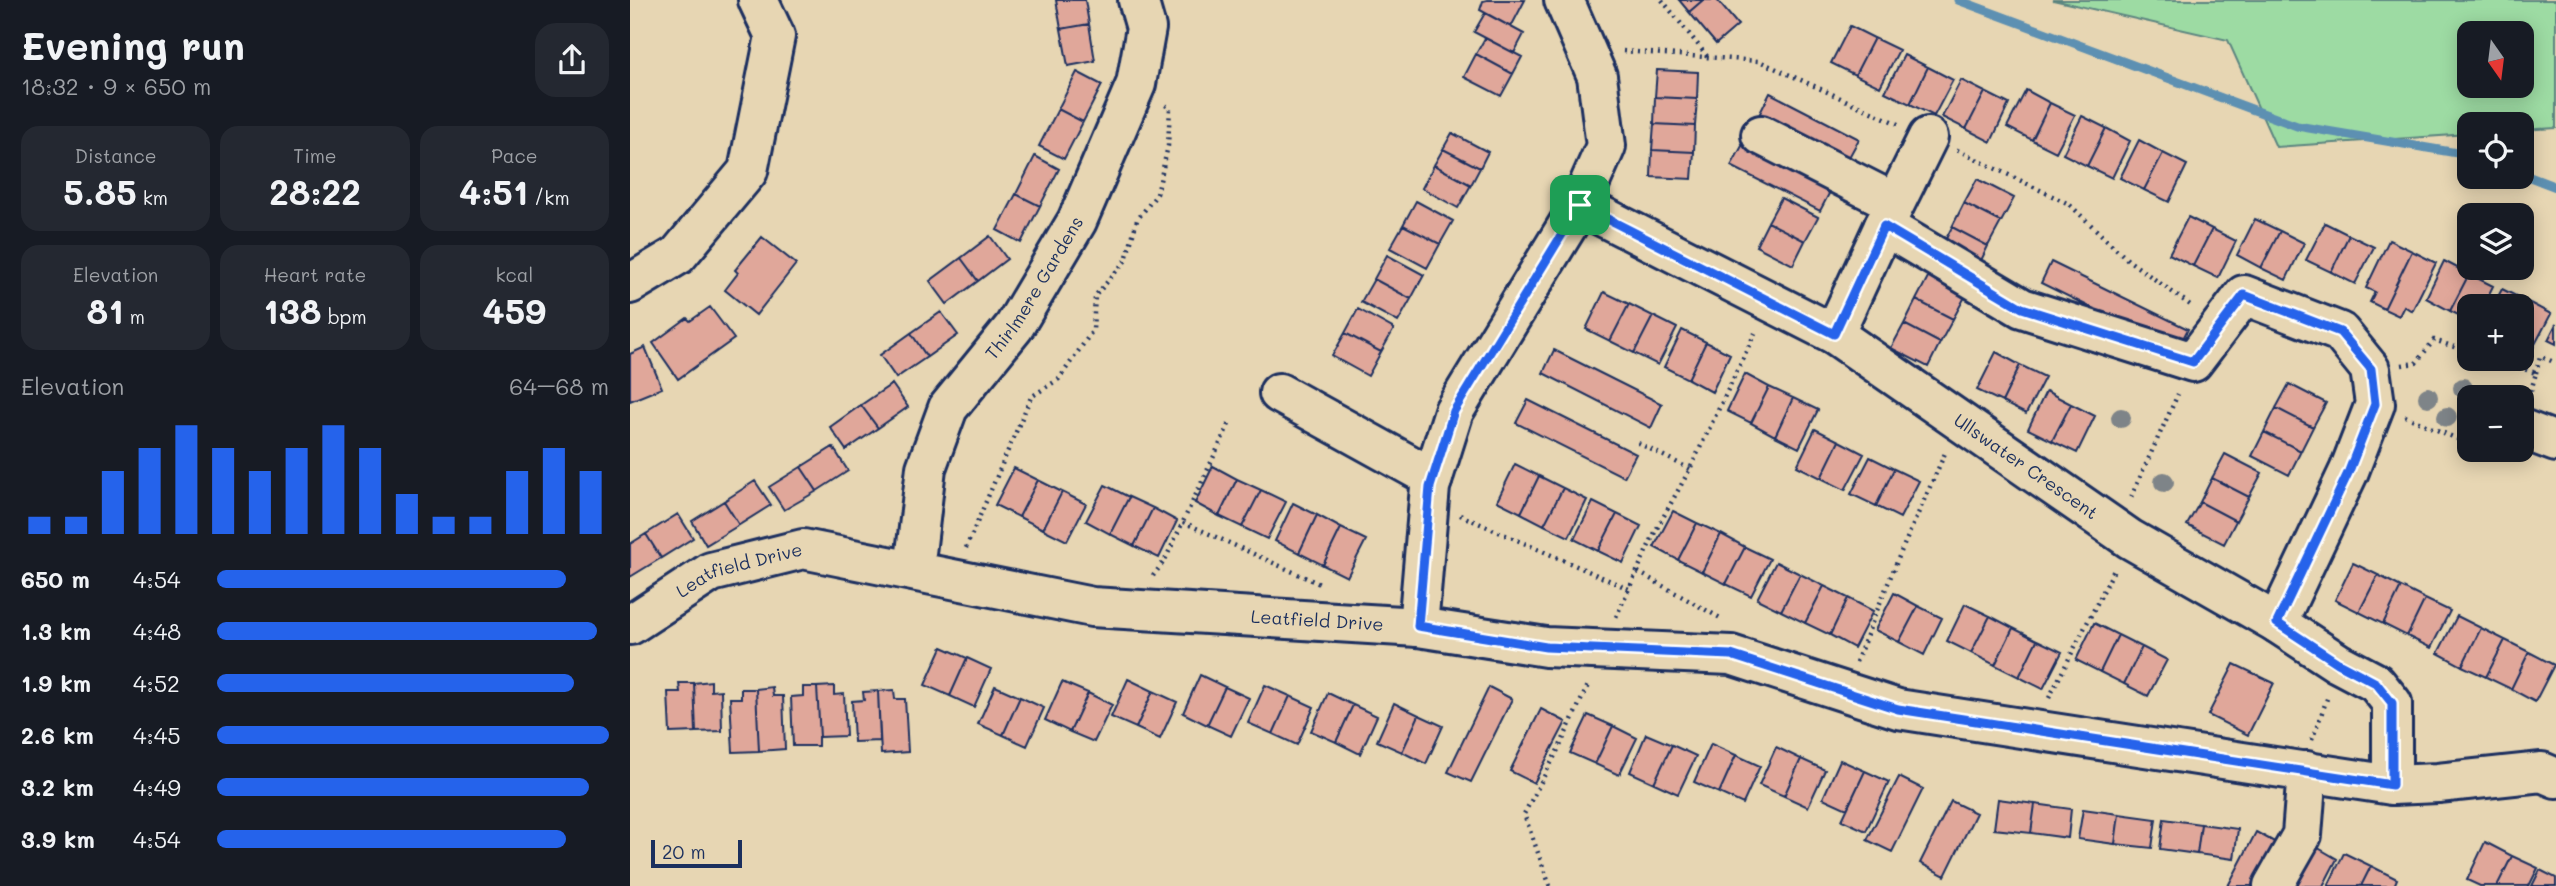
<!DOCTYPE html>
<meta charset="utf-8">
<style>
:root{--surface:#171b24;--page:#242831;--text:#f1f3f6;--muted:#9ea1a6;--accent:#2563eb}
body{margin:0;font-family:Mali,sans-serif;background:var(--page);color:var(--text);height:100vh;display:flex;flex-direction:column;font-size:26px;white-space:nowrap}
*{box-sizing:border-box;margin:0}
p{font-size:23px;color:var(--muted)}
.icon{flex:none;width:38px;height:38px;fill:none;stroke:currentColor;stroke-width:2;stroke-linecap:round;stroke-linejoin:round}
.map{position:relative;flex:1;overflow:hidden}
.panel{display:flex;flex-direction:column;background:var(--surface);width:630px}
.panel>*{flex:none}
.needle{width:46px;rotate:166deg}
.fabs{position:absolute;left:1827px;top:21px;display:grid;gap:14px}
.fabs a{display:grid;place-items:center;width:77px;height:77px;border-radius:14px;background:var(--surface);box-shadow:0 4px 18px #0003;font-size:35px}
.scale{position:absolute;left:21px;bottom:18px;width:91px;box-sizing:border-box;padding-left:7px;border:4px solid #1b2f5e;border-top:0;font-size:19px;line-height:24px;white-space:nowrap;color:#1b2f5e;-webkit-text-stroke:5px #e7d6b3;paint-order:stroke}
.pin{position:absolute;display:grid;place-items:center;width:60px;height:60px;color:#fff;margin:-30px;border-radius:14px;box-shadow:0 4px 10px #0006}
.round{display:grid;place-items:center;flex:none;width:74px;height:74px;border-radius:21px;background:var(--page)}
.headline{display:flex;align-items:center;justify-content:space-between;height:119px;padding:0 21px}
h1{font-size:38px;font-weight:800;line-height:52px}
.metrics{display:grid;grid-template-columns:repeat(3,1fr);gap:10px;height:119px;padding:7px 21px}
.metrics div{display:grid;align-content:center;border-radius:18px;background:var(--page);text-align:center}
.metrics b{font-size:35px;font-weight:800}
.metrics small{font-size:19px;font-weight:400}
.metrics p{font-size:19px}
.chart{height:196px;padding:14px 21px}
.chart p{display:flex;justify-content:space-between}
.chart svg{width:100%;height:126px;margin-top:7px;stroke:var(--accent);stroke-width:6}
ul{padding:0 21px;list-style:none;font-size:23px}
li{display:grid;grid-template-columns:112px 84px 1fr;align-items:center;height:52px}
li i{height:18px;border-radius:9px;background:var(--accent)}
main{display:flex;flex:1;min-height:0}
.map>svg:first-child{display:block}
.green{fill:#9ddba3;stroke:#5c8580;stroke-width:2;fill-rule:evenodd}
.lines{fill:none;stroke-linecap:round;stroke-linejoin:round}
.stream{stroke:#5d90b2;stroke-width:9}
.building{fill:#e0a79a;stroke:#1b2f5e;stroke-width:2}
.minor-casing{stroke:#1b2f5e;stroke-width:44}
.path{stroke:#1b2f5e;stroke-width:4.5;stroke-dasharray:2 5;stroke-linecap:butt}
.minor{stroke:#e7d6b3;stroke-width:38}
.tree{fill:#7e8488}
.route-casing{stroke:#fff;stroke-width:14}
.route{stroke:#2563eb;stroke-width:9}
.labels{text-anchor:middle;stroke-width:5;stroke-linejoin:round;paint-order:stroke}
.street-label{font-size:18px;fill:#1b2f5e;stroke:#e7d6b3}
</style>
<main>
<section class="panel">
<div class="headline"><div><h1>Evening run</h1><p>18:32 · 9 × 650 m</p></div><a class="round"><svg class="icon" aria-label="share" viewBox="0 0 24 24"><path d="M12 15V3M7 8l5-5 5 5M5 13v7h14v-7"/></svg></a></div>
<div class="metrics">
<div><p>Distance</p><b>5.85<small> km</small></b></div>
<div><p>Time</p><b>28:22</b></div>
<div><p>Pace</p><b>4:51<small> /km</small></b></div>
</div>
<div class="metrics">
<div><p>Elevation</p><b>81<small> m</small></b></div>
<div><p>Heart rate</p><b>138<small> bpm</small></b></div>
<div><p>kcal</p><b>459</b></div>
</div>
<div class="chart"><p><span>Elevation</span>64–68 m</p>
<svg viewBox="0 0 160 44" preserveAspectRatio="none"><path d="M5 44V38M15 44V38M25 44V22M35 44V14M45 44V6M55 44V14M65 44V22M75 44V14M85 44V6M95 44V14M105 44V30M115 44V38M125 44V38M135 44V22M145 44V14M155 44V22"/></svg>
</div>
<ul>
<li><b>650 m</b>4:54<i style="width:89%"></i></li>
<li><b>1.3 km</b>4:48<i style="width:97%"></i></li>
<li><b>1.9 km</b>4:52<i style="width:91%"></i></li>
<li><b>2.6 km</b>4:45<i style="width:100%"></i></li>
<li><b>3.2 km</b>4:49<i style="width:95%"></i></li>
<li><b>3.9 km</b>4:54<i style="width:89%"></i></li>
</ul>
</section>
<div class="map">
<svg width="1926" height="886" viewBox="0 0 1926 886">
<rect width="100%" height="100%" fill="#e7d6b3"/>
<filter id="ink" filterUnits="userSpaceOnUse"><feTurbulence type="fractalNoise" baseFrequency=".0143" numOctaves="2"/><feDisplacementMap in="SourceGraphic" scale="14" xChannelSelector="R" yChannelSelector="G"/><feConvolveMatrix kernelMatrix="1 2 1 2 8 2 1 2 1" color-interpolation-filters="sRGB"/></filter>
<g filter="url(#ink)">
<path class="green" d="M1423,0h503v128l-34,2v-6h-53v10l-193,13 -48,-107zM1839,33h53v53h-53z"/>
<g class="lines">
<path class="stream" d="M1328,0l339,126 172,29
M1892,174l34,13"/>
</g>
<path class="building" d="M426,0h29l4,24 -28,5z
M895,0l-14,27 -31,-17 3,-9 4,-1z
M1049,0h24l-14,12z
M1073,0h14l21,25 -22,19 -27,-32z
M855,13l39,21 -10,19 -40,-21z
M459,24l6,37 -27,5 -7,-37z
M1220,26l24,12 -19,37 -24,-12z
M855,38l37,19 -9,17 -37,-20z
M1244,38l25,12 -19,37 -25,-12z
M846,54l37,20 -12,22 -37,-19z
M1274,55l24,12 -18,37 -25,-12z
M1298,67l25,13 -19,36 -24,-12z
M1027,70l41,2 -1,27 -42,-2z
M447,72l25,13 -19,37 -25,-13z
M1331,80l24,12 -19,37 -24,-12z
M1396,90l24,13 -18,37 -25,-13z
M1355,92l24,12 -18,38 -25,-13z
M1140,93l89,46 -12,22 -88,-46z
M1025,97l42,2 -2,27 -41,-2z
M1420,103l25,12 -19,37 -24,-12z
M428,109l25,13 -19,37 -25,-13z
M1452,116l24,12 -19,38 -24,-12z
M1024,124l41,2 -1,26 -42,-2z
M1476,128l24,13 -18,37 -25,-12z
M822,133l36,19 -8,16 -37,-19z
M1509,140l24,13 -19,37 -24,-12z
M1113,144l88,46 -11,21 -89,-45z
M813,149l37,19 -9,17 -37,-20z
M1022,150l42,2 -2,27 -41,-2z
M1533,153l24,12 -18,37 -25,-12z
M405,156l24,13 -19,37 -24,-12z
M804,165l37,20 -13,23 -36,-20z
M1347,179l37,19 -13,24 -37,-19z
M386,194l24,12 -19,37 -24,-13z
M1151,198l37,19 -13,24 -37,-19z
M786,201l37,20 -13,23 -37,-19z
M1334,203l37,19 -13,24 -36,-19z
M1558,217l24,12 -19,37 -24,-12z
M1625,219l25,12 -19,37 -24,-13z
M1138,222l37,19 -12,24 -37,-19z
M1695,223l24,12 -18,37 -25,-12z
M773,225l37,19 -13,24 -37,-20z
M1322,227l36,19 -12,25 -37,-19z
M1582,229l24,12 -18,37 -25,-12z
M1650,231l24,12 -18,37 -25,-12z
M1719,235l25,12 -19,37 -24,-12z
M360,236l17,23 -29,22 -17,-23z
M132,237l34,27 -40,51 -31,-25 13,-17 -3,-3z
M1759,240l23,11 -28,58 -14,-7 5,-10 -9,-4z
M1782,251l24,12 -24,48 -8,-5 -5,10 -15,-7z
M757,255l37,20 -13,24 -37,-20z
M331,258l17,23 -31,23 -17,-23z
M1814,261l25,13 -19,37 -24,-13z
M1421,262l137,67 -11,21 -136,-67z
M1839,274l24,12 -10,20h-14v14l-19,-9z
M1299,275l37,20 -13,24 -37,-19z
M744,279l37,20 -13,23 -37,-20z
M1872,289l24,12 -4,9v-4h-29z
M974,292l25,12 -19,37 -24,-12z
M1286,300l37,19 -13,24 -36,-19z
M1896,301l25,13 -19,36 -10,-5v-35z
M999,304l24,12 -19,37 -24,-12z
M80,307l24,32 -56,40 -25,-36 34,-25 3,3z
M728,309l36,20 -13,23 -36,-19z
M311,312l17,23 -31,22 -16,-24z
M1023,316l24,12 -19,37 -24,-12z
M1274,324l36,19 -12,24 -37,-19z
M1926,324v20l-8,-4z
M1052,330l24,12 -18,37 -24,-12z
M281,333l16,24 -31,21 -16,-23z
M715,333l36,19 -13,24 -36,-20z
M1076,342l24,12 -18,38 -24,-13z
M15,347l17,41 -32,13v-47z
M924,350l108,54 -11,24 -108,-55z
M1366,352l24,13 -18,37 -25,-12z
M1390,365l25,12 -19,37 -24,-12z
M1115,374l24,13 -18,36 -24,-12z
M262,384l16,23 -30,21 -17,-23z
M1659,384l37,19 -13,24 -37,-19z
M1139,387l24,11 -18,38 -24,-13z
M1416,391l25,13 -19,37 -24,-12z
M1163,398l25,12 -19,38 -24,-12z
M898,400l108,54 -12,23 -108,-54z
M1441,404l24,12 -18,37 -25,-12z
M231,405l17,23 -32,22 -16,-23z
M1646,408l37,19 -12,24 -37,-19z
M1185,429l24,12 -18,37 -24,-12z
M1634,432l37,19 -12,24 -37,-19z
M1209,441l25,13 -19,36 -24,-12z
M203,447l15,24 -31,20 -16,-24z
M1595,454l37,19 -13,24 -37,-19z
M1240,457l24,12 -18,37 -25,-12z
M885,464l24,12 -18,37 -24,-12z
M583,466l24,13 -18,37 -24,-13z
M171,467l16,24 -33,19 -15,-23z
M384,468l24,12 -19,37 -24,-12z
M1264,469l25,12 -19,37 -24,-12z
M909,476l24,12 -19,37 -23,-12z
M1582,478l37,19 -13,24 -36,-19z
M607,479l24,11 -19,37 -23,-11z
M408,480l24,12 -19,37 -24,-12z
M125,481l16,24 -32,20 -15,-24z
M475,485l24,12 -19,37 -24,-13z
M933,488l24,12 -18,37 -25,-12z
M631,490l25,12 -19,37 -25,-12z
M432,492l24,12 -19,37 -24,-12z
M499,497l24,11 -19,38 -24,-12z
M94,501l15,24 -33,20 -14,-24z
M963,502l24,12 -19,37 -24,-12z
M1570,502l36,19 -12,23 -37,-19z
M663,503l24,12 -18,38 -24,-12z
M523,508l24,13 -18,37 -25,-12z
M1043,511l24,12 -19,37 -24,-13z
M48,514l15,24 -32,20 -15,-24z
M987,514l24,12 -18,37 -25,-12z
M687,515l24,13 -18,37 -24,-12z
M1067,523l24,11 -19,38 -24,-12z
M711,528l25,12 -19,37 -24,-12z
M16,534l15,24 -31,19v-33z
M1091,534l24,13 -19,37 -24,-12z
M1115,547l25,12 -19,37 -25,-12z
M1146,562l24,12 -19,37 -24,-12z
M1723,563l25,12 -19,37 -24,-12z
M1170,574l24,12 -19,37 -24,-12z
M1748,575l23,12 -18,37 -24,-12z
M1194,586l24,12 -18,37 -25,-12z
M1771,587l24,12 -18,37 -24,-12z
M1264,593l24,13 -19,36 -24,-12z
M1218,598l25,13 -19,37 -24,-13z
M1795,599l25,12 -19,37 -24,-12z
M1335,604l25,12 -19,37 -24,-12z
M1288,606l24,12 -18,37 -25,-13z
M1360,616l23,12 -18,37 -24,-12z
M1827,616l24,12 -19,38 -24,-13z
M1464,623l24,12 -18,37 -24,-12z
M1383,628l24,12 -18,37 -24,-12z
M1851,628l24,12 -19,37 -24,-11z
M1488,635l24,12 -18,37 -24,-12z
M1407,640l25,12 -19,37 -24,-12z
M1875,640l24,12 -18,37 -25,-12z
M312,647l25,11 -17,38 -25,-11z
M1512,647l25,13 -19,36 -24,-12z
M1899,652l25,13 -19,37 -24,-13z
M337,658l24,11 -17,38 -24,-11z
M1604,664l40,19 -26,52 -40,-20z
M570,675l25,12 -18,38 -24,-12z
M498,679l25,12 -17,37 -25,-11z
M81,681v10l10,-1 1,41 -26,1 -2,-49z
M432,682l26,11 -18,39 -25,-12z
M49,683h15l2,49 -26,1 -2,-41h12z
M635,685l25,11 -17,38 -25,-11z
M204,686v9l10,-1 2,42 -26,1 -3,-50z
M365,686l25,11 -17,38 -25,-11z
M142,687l1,9h10l2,53 -26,2 -3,-62z
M173,687h14l3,50h-2v9h-25l-2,-49 12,-1z
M595,687l24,11 -18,38 -24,-11z
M859,687l23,12 -41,83 -23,-10z
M111,689h15l3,62 -26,1 -3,-54h11z
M264,690l1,9h10l3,53 -27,2 -3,-63z
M248,691l2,50 -26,1 -2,-41 12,-1 -1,-8z
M523,691l24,11 -17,37 -24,-11z
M458,693l24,12 -18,37 -24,-10z
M698,693l25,12 -17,37 -25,-11z
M660,696l24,11 -17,38 -24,-11z
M390,697l24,11 -17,38 -24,-11z
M764,703l25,12 -17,37 -25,-11z
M723,705l24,11 -17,38 -24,-12z
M911,709l25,13 -32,61 -24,-12z
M789,715l24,11 -17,38 -24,-12z
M958,715l25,11 -18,38 -25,-11z
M983,726l24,12 -18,37 -24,-11z
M1016,734l26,11 -18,38 -24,-11z
M1081,744l25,11 -17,38 -25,-11z
M1042,745l24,11 -18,38 -24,-11z
M1146,747l25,12 -17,37 -25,-11z
M1106,755l24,11 -17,38 -24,-11z
M1171,759l24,11 -17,37 -24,-11z
M1210,760l25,11 -18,38 -24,-11z
M1235,771l24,11 -23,49 -24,-11z
M1269,777l24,12 -31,63 -25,-12z
M1368,799l37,5 -4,29 -37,-4z
M1321,801l25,12 -31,63 -25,-13z
M1405,804l36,5 -3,29 -37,-5z
M1453,809l36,5 -4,30 -37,-5z
M1489,814l37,5 -4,29 -37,-4z
M1534,819l37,5 -4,30 -37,-5z
M1571,824l37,5 -4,30 -37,-5z
M1626,832l24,13 -21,41h-31z
M1855,842l27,14 -15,30h-17l-13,-6z
M1683,845l24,14 -14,27h-32z
M1714,853l27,13 -10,20h-33z
M1882,856l26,12 -9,18h-32z
M1741,866l26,13 -3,7h-33z
M1910,870l16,8v8h-24z"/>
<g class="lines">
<g class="minor-casing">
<g id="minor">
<path d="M1131,135l134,68"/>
<path id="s1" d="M950,205l254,129 296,205 147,84 61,40 38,20 16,20v82"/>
<path d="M1254,226l138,82 171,54 51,-67 96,37 30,37 5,35 -26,67 -72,152"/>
<path d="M0,284l48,-29 70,-84 27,-135 -17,-36"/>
<path d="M1204,334l50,-108 44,-89"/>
<path d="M649,393l154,85"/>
<path d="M1892,429l34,13"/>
<path id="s2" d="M284,570l12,-102 22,-60 66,-81 63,-106 59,-137 10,-56 -8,-28"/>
<path id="s3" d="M0,625l81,-53 92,-23 289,58 326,20 128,20 185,8 167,54 494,76 46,-2 104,-11 14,6"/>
<path d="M788,627l12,-140 24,-76 126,-206 26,-59 -9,-70 -33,-76"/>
<path d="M1643,886l29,-51 5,-64"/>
</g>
</g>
<path class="path" d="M1032,0l45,56
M993,51l136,10 139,63
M1327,150l112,54 59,56 65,47
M1862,359l44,14 -7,25
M1772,365l14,-2 18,-23 35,12
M1906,373l4,-17 16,7
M1775,416l64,28
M1008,443l52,26
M1852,450l18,8
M1501,497l47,-103
M830,515l169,74
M553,522l139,63
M336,548l65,-151 28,-18 34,-49 2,-34 31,-36 11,-40 20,-26 11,-48 2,-38 -8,-5
M1008,572l84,47
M523,576l12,-16 66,-140
M986,617l40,-87 34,-61 65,-136
M1226,662l44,-108 46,-103
M1419,698l66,-130
M1682,740l16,-44
M920,886l-26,-72 36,-68 29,-63"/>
<use href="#minor" class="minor"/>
</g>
<g class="tree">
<circle cx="1833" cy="388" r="10"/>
<circle cx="1798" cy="397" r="10"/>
<circle cx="1817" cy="417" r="10"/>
<circle cx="1491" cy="418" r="10"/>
<circle cx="1534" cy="482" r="10"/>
</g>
</g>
<g class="lines" filter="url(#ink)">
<g class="route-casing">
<path id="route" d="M950,205l254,129 50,-108 138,82 171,54 51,-67 96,37 31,37 4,35 -26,67 -72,152 61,40 38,20 16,20v82l-494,-76 -167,-54 -185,-8 -128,-21 12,-139 24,-76z"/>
</g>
<use href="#route" class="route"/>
</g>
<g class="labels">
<g class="street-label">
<text dy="6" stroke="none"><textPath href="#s2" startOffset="315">Thirlmere Gardens</textPath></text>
<text dy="6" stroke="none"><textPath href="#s1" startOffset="518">Ullswater Crescent</textPath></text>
<text dy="6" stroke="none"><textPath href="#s3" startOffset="124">Leatfield Drive</textPath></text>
<text dy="6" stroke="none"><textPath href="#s3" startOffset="712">Leatfield Drive</textPath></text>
</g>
</g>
</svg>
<div class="fabs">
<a><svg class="needle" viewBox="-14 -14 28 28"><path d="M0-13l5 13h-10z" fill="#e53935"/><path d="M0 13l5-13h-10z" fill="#9ea1a6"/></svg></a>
<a><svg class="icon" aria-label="locate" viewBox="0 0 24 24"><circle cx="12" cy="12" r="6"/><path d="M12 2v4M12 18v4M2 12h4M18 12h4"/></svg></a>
<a><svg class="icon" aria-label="layers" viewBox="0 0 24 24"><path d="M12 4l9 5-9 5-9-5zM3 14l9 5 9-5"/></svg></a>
<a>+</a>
<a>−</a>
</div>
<div class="scale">20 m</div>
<div class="pin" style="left:950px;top:205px;background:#1e9e55"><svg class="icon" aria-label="arrive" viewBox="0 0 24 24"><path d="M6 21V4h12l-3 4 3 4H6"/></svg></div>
</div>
</main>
